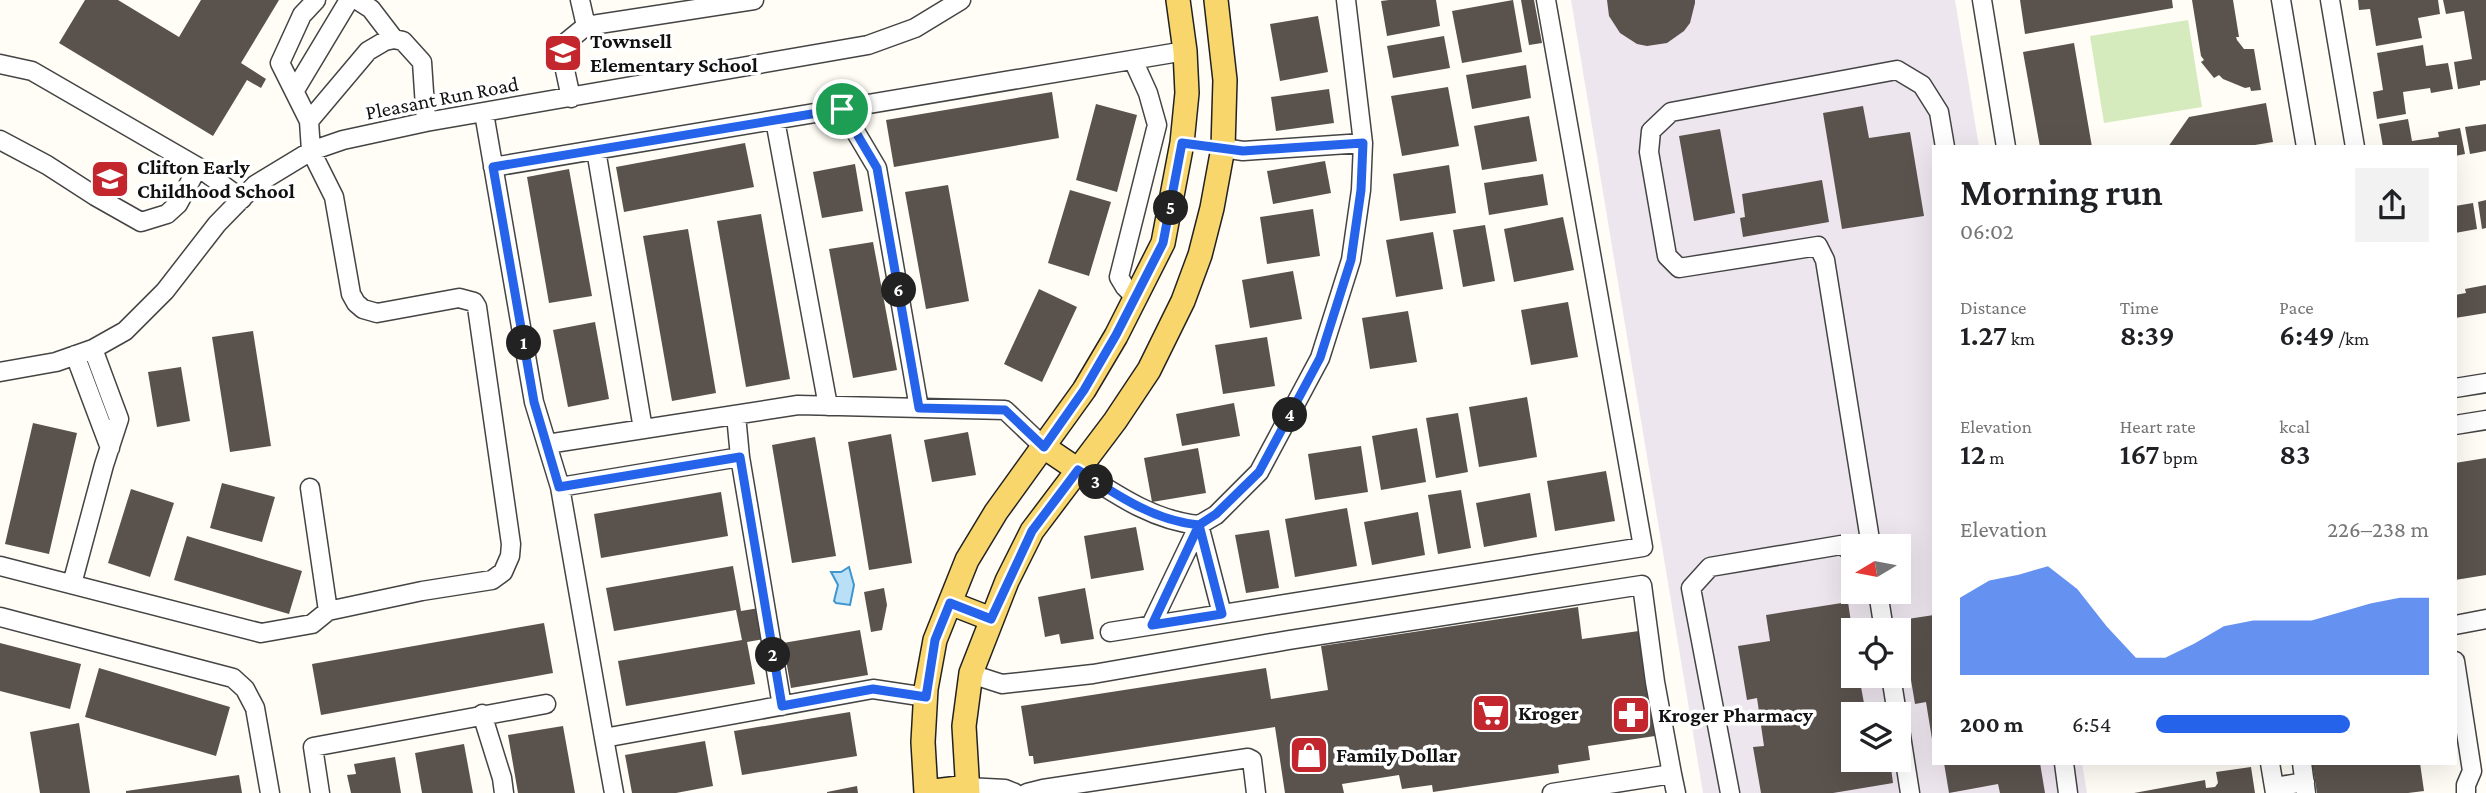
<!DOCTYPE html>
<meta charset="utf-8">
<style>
:root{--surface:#fff;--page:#f2f2f2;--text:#202124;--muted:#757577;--accent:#2563eb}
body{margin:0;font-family:"Crimson Pro",serif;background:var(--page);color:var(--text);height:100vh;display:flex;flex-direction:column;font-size:26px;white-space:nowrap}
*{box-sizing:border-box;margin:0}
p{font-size:23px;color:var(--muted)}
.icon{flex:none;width:38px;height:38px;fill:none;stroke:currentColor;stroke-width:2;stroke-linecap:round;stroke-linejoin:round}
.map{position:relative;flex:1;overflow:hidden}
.drawer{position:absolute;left:1932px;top:145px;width:525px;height:620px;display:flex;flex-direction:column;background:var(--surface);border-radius:0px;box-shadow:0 7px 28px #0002}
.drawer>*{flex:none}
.needle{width:46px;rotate:260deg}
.tools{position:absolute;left:1841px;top:534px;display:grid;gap:14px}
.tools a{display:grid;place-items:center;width:70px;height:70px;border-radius:0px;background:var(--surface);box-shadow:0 7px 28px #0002;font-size:35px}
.pin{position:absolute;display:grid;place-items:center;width:60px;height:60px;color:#fff;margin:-30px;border:4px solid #fff;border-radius:50%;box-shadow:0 2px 7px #0007}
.km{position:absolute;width:35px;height:35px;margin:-18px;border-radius:50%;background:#222;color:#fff;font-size:19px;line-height:35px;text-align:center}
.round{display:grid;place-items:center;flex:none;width:74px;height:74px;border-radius:0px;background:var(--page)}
.overview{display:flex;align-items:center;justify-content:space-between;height:119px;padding:0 28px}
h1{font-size:38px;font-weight:600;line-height:52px}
.stats{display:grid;grid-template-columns:repeat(3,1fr);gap:10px;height:119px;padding:7px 28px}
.stats div{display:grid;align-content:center}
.stats b{font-size:30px;font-weight:600}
.stats small{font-size:19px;font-weight:400}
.stats p{font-size:19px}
.chart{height:196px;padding:14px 28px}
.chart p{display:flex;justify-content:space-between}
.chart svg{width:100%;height:126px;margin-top:7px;fill:var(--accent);opacity:.7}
ul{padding:0 28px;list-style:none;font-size:23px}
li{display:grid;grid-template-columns:112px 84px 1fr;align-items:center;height:52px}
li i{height:18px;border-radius:9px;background:var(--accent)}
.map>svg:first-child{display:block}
.industrial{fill:#eee6ef;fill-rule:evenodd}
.green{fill:#d5ebbd}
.water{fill:#b9e0f7;stroke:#3f96cf;stroke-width:2}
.building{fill:#5a524d}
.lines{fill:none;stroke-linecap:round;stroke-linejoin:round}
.minor-casing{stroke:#444;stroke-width:21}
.major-casing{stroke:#222;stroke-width:26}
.minor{stroke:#fff;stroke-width:18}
.major{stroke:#f9d66b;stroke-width:23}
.route-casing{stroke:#fff;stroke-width:14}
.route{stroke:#2563eb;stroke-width:9}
.labels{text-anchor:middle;stroke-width:7;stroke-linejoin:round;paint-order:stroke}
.poi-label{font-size:21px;font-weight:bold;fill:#111;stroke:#fff;text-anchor:start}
.street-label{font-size:21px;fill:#111;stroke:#fff}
</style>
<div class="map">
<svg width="2486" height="793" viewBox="0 0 2486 793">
<rect width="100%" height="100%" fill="#fffdf5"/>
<path class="industrial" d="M1571,0h384l24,147h-45v616h148l5,30h-384zM1853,546h46v46h-46zM1853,630h46v46h-46zM1853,714h46v46h-46z"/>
<path class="green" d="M2188,20l14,87 -98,16 -14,-87z"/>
<path class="water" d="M849,567l5,18 -4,20 -14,-2 -2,-2 4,-16 -7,-13h10z"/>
<path class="building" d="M85,0h33l61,37 22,-37h78l-38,63 25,16 -5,9 -14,-8 -34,56 -154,-93z
M1389,0h47l4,26 -53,10 -6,-35z
M1513,0l9,52 -60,11 -10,-52z
M1521,0h13l8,43 -13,2z
M1607,0h88v3l-5,20 -6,8 -17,12 -20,3 -10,-2 -17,-11 -11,-17z
M2020,0h152l1,8 -148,26z
M2192,0h41l6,37h-3l1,3 7,9h10l7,41 -10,1 -1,-4 -5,1 -22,-9 -4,-4 -5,3 -13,-16 3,-2 -3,-4z
M2358,0h80l2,14 -22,4 4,20 -46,8 -6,-37 -11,1z
M2443,0h43v80l-6,1v4l-22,4 -4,-27 18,-3 -8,-48 -18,3z
M1318,16l10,56 -48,9 -10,-57z
M1444,36l6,32 -57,10 -6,-32z
M2074,43l18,104h-52l-17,-95z
M2423,45l3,21 22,-3 5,26 -22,4 -1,-5 -27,4 3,22 -29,5 -4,-27 10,-2 -6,-37z
M1526,65l5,33 -59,11 -6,-34z
M1448,87l11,59 -57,10 -11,-60z
M1329,89l5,34 -58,8 -5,-34z
M1052,92l7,46 -165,29 -8,-47z
M2266,103l7,39 -30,5h-75l21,-30z
M1096,104l41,11 -20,77 -41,-12z
M1863,106l6,32 41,-6 14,84 -82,13 -19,-116z
M1529,116l8,45 -55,9 -8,-44z
M2408,119l4,22 27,-4 -1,-5 22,-4 5,26 -10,2v-9h-72l-4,-23z
M2486,124v27l-16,3 -5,-27z
M1720,129l15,84 -41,8 -15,-85z
M745,143l9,44 -130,25 -8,-45z
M1325,161l6,32 -58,11 -6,-33z
M855,164l8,47 -41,7 -9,-46z
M1449,165l7,48 -56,8 -7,-47z
M569,169l23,127 -43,7 -22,-126z
M1543,174l5,31 -59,10 -5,-32z
M1822,180l7,42 -86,15 -3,-19 5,-1 -3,-23z
M948,185l21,116 -43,8 -21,-117z
M1070,190l41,12 -22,74 -41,-13z
M2486,200v28l-4,1 -4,-27z
M2473,203l4,26 -22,4v-27z
M1313,209l7,47 -53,8 -7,-47z
M761,214l29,165 -44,8 -29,-166z
M1563,217l11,53 -60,12 -10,-53z
M1485,225l10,56 -32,6 -10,-57z
M688,229l28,164 -44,8 -29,-165z
M1433,232l10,57 -47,8 -10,-57z
M873,242l24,128 -44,8 -24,-129z
M1293,271l9,48 -52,9 -8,-48z
M2486,285v28l-31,5v-23l11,-2 -1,-4z
M1039,289l38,18 -35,75 -38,-18z
M1568,302l10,55 -47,8 -10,-55z
M1408,311l9,51 -47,7 -8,-51z
M595,322l14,77 -41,8 -15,-77z
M253,331l18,115 -41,6 -18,-115z
M1267,337l8,49 -52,8 -8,-49z
M181,367l9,54 -33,6 -9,-55z
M1527,397l10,60 -58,10 -10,-60z
M1234,403l6,33 -58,10 -6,-32z
M1458,413l10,59 -32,6 -10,-60z
M33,423l44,10 -28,121 -44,-10z
M1417,428l9,54 -45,8 -9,-54z
M968,432l8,43 -44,7 -8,-42z
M891,434l21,129 -43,7 -21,-128z
M815,437l21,119 -44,7 -20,-118z
M1361,446l7,46 -53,8 -7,-46z
M1198,448l8,45 -54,9 -8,-44z
M2486,458v117l-31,5v-117z
M1606,471l9,50 -60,10 -8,-50z
M222,483l53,14 -13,45 -52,-14z
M131,489l43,14 -24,74 -42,-14z
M1461,490l10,58 -33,6 -10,-59z
M721,492l7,44 -127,22 -7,-44z
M1530,493l7,44 -53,10 -8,-44z
M1347,508l10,58 -62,11 -10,-58z
M1418,512l7,43 -53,10 -8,-43z
M1136,527l8,43 -53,9 -7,-43z
M1269,530l10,58 -33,5 -11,-58z
M187,536l115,35 -13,43 -115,-34z
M733,566l8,45 18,-3 5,31 -17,3 8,42 -129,22 -8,-45 124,-21 -6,-30 -122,21 -8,-43z
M884,588l3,17 -5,25 -11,2 -7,-40z
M1085,588l9,51 -33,5 -2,-10 -14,3 -7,-40z
M1848,602l5,34v40h6l7,38h-13v46h37l3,23 -60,10h-72l-8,-46 11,-1 -7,-48 -10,2 -9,-54 32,-5 -4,-26z
M1578,607l4,32 57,-8 16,105 -67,10 2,14 -32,5 1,8 -126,19 -1,-7 -30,4 -3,-14 -57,9 2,9h-59l-10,-66 -241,37 -1,-8h-4l-8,-50 245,-38 5,31 57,-9 -7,-44z
M1934,615v124h-2l-6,-37 -11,2 -14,-84z
M544,623l9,50 -232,42 -9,-51z
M860,630l8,45 -77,13 -8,-45z
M0,643l81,21 -11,45 -70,-18z
M99,668l131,39 -14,49 -131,-39z
M850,712l7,44 -115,19 -8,-44z
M79,723l11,70h-50l-10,-61z
M563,726l12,67h-57l-10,-58z
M705,741l8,45 -37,7h-44l-7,-38z
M464,744l9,49h-51l-7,-40z
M395,757l6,36h-50l-4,-18 9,-1 -2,-10z
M1944,763h96l5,30h-45l-2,-9 -49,9z
M2312,763h108l4,28 -16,2h-91z
M2251,767l4,26h-121l71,-13 1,8 9,-1 3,-4 -2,-11z
M239,775l3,18h-116v-2z
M857,786l1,7h-31v-1z"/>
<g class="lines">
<g class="minor-casing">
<path id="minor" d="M357,0l14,9 23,30
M580,0l6,26
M1982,0l24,147
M2281,0l25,147
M2330,0l25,147
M1133,60l15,33 9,32 -38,152 6,10 11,11
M0,64l32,7 166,96 -20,37 -11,10 -26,8 -46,-26 -48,-31 -47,-25
M295,90l54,-90
M571,98l-9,-42 2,-12 22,-18 168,-26
M842,109l35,59 42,240
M484,113l50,289 26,85 44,251 269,-49 53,8
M775,120l53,286
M309,121l-29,-58 22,-48 14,-15
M1223,148l20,3 120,-8
M596,150l47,279
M198,167l44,32
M493,167l692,-116
M75,355l35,93
M0,372l56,-10 37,-13 32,-18 40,-40 52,-67 38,-39 56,-34 32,-11 83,-18 442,-77 47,-17 46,-28
M2455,388l31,-5
M736,415l4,42
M2455,425l31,-5
M547,444l251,-39 207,5 39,37
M1078,470c37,24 76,51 121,55
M560,487l180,-30 42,249
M310,488l18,123
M1199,525l23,89
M1871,546l-46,-286 -7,-14 -139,22 -12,-12 -18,-104 2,-21 20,-19 226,-42 25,15 17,27 6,35
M0,566l261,67 51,-9 16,-13 94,-20 70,-11 11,-8 7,-16 1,-12 -34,-237 -3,-5 -15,-4 -82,15 -14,-4 -7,-6 -5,-9 -17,-97 -23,-46 -2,-30 59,-70 17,-10 9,-2 9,2 19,21 4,60
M72,584l32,-119 15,-46 -26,-70
M1878,592l6,38
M0,617l233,61 12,11 10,19 15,85
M1151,625l48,-100 17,-10 43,-43 61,-114 31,-98 10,-70 2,-47 -17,-143
M2455,625l31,-6
M1110,632l533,-85 -97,-547
M2455,661l17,110 -6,14v8
M971,674l31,10 91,-10 196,-34 353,-55 13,97 17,92
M1891,676l6,38
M482,714l20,64 2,15
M1899,723l11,70
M604,738l10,55
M2064,763l4,30
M2270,763l5,30
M2302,763l4,30
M967,787l38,2 10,4
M2274,787l31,-5
M320,793l-7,-46 233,-43
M1027,793l16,-4 205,-31 4,2 4,33
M1552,793l120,-19 4,19
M1730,793l-39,-205 19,-21 131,-22 12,7"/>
</g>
<g class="major-casing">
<path id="major" d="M1044,447l34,23
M950,603l41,16
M926,792l41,-5
M926,793l-3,-51 3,-53 9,-49 32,-80 29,-48 88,-122 32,-54 47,-93 19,-100 5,-50 -2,-42 -7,-51
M968,793l-4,-67 7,-53 36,-92 25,-50 83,-110 34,-51 34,-69 17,-46 12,-47 11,-60 2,-68 -9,-80"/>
</g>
<use href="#minor" class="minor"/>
<use href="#major" class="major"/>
</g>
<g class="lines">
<g class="route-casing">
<path id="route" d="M842,109l-349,58 41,235 25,85 181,-30 42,249 91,-17 53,8 9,-57 15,-37 41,16 41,-88 46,-61c37,24 76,51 121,55l23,89 -70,11 47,-100 17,-11 43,-42 61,-114 31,-98 10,-70 2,-47 -120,8 -61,-8 -19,100 -47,92 -32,55 -40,57 -39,-37 -86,-2 -42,-240 -35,-59"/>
</g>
<use href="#route" class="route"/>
</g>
<defs>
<g id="school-square" transform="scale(2.0125)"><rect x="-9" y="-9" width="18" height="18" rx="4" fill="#c4262e" stroke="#fff"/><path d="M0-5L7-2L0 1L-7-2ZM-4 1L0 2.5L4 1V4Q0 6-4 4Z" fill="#fff"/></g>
<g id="supermarket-square" transform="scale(2.0125)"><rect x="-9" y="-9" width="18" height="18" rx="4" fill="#c4262e" stroke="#fff"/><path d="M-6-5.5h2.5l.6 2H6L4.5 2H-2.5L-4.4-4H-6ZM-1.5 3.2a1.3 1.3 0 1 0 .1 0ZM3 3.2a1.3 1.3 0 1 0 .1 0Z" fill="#fff"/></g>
<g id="pharmacy-square" transform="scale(2.0125)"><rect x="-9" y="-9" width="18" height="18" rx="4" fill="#c4262e" stroke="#fff"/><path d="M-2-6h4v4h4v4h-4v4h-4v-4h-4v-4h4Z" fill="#fff"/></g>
<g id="shop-square" transform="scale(2.0125)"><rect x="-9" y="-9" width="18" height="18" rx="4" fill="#c4262e" stroke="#fff"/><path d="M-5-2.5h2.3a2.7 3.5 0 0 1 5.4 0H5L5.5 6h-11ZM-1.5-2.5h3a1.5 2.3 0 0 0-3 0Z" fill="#fff"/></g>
</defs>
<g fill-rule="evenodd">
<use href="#school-square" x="563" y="53"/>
<use href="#school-square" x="110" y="179"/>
<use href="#supermarket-square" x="1491" y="713"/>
<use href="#pharmacy-square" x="1631" y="715"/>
<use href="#shop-square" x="1309" y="755"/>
</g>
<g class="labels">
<g class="poi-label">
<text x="590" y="48">Townsell<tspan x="590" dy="24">Elementary School</tspan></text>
<text x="137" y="174">Clifton Early<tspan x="137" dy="24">Childhood School</tspan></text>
<text x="1518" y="720">Kroger</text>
<text x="1658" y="722">Kroger Pharmacy</text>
<text x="1336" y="762">Family Dollar</text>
</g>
<g class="street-label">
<text transform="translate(442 98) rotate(-11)" y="7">Pleasant Run Road</text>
</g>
</g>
</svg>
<div class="tools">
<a><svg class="needle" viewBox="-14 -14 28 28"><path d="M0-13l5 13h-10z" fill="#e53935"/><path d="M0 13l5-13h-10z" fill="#757577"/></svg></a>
<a><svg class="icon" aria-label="locate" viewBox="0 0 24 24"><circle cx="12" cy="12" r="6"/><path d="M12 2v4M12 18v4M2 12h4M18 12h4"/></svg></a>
<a><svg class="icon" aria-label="layers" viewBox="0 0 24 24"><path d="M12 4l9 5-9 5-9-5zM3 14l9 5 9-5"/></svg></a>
</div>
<div class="pin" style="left:842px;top:109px;background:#1e9e55"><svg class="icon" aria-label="arrive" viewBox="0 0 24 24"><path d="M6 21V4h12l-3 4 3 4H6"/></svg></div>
<b class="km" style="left:524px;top:343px">1</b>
<b class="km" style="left:773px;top:655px">2</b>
<b class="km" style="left:1096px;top:482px">3</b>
<b class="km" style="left:1290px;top:415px">4</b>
<b class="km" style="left:1171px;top:208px">5</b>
<b class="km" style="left:899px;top:290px">6</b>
<section class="drawer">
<div class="overview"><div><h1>Morning run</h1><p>06:02</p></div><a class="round"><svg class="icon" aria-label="share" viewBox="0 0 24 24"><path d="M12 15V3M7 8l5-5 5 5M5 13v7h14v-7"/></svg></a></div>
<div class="stats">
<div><p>Distance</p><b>1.27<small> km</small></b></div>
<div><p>Time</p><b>8:39</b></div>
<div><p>Pace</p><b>6:49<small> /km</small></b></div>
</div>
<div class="stats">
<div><p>Elevation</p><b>12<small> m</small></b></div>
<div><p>Heart rate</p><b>167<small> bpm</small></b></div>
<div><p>kcal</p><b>83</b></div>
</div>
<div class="chart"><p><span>Elevation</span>226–238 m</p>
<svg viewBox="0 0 160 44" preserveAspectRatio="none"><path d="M0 44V17L10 11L20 9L30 6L40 14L50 27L60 38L70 38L80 33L90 27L100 25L110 25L120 25L130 22L140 19L150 17L160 17V44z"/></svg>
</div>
<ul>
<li><b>200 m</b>6:54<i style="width:71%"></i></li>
</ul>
</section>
</div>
